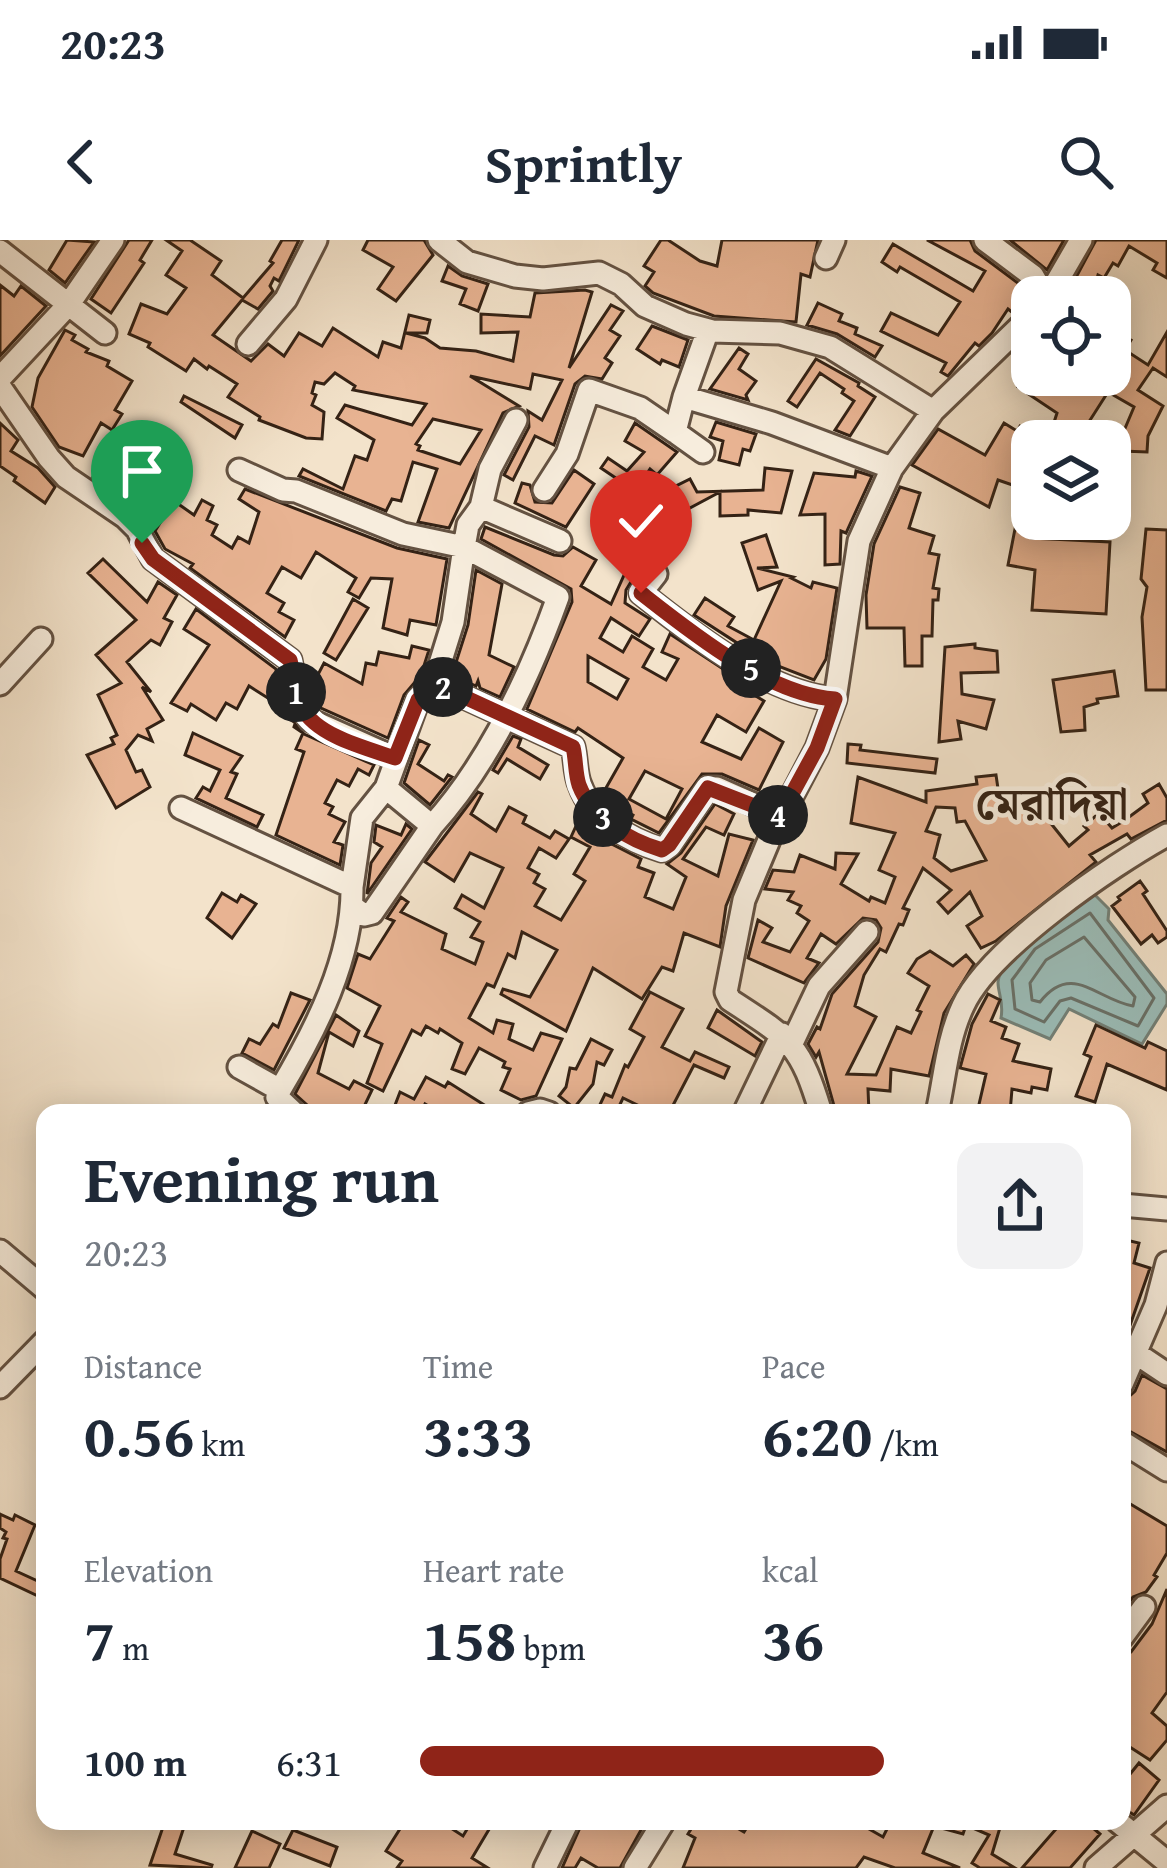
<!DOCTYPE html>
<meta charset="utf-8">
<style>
:root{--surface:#fff;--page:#f2f2f3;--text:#1f2937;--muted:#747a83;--accent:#8f2418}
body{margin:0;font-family:"Gentium Book Plus","Noto Serif Bengali",serif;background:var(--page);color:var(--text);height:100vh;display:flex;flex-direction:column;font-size:45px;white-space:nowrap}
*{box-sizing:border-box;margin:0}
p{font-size:39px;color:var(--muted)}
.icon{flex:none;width:66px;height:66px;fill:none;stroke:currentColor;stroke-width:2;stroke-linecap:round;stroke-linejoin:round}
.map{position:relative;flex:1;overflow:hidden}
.drawer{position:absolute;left:36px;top:864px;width:1095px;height:726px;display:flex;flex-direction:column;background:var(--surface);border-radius:24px;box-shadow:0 6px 30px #0003}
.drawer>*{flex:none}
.controls{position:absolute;left:1011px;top:36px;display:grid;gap:24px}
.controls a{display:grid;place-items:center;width:120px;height:120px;border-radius:24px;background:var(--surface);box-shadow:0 6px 30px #0003;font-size:60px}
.pin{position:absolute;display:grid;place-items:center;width:102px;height:102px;color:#fff;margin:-123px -51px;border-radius:50% 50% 50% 0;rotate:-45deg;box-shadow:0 0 12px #0007}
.pin .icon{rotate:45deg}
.km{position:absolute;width:60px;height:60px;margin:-30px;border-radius:50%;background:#222;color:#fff;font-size:33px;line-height:60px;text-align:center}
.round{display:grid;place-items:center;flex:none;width:126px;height:126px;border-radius:24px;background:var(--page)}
.headline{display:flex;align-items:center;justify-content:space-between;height:204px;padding:0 48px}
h1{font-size:66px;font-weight:700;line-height:90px}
.stats{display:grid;grid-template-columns:repeat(3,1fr);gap:18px;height:204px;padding:12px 48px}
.stats div{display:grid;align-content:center}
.stats b{font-size:60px;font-weight:700}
.stats small{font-size:33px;font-weight:400}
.stats p{font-size:33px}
ul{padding:0 48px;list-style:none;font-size:39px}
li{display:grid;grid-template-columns:192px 144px 1fr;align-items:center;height:90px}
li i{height:30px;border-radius:15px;background:var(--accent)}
.status{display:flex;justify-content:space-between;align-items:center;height:84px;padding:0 60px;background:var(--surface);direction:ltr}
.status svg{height:33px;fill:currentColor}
header{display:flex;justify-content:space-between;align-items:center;height:156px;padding:0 48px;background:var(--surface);font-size:54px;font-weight:700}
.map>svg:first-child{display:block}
.water{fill:#9bbeba;stroke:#728078;stroke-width:3}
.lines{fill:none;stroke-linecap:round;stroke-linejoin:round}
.shore{stroke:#687068;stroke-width:3}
.building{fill:#e8b392;stroke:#342215;stroke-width:3;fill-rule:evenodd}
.minor-casing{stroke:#645242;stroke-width:27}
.minor{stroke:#f7eddd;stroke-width:21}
.route-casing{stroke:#fff;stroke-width:24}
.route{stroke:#8f2418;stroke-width:15}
.labels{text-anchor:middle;stroke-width:9;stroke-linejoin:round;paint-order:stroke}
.quarter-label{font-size:45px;font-weight:bold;fill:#342215;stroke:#f7eddd}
</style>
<div class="status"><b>20:23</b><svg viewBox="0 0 49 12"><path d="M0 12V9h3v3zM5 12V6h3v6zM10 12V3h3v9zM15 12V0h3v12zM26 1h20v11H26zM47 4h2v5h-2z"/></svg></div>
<header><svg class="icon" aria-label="back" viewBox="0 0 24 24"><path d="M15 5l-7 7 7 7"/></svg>Sprintly<svg class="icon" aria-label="search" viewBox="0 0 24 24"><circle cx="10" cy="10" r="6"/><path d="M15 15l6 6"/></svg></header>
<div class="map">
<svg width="1167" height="1628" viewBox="0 0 1167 1628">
<rect width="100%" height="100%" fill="#f3e3cb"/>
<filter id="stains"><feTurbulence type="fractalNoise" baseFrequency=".00167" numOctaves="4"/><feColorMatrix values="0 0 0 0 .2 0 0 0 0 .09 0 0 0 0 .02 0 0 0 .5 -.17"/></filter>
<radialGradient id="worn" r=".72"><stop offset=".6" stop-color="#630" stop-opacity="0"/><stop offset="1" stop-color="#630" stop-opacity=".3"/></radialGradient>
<path class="water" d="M1092,652l17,17 -1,11 59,74v10l-25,40 -73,-35 -19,30 -49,-21c3,-17 -3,-24 -3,-36 1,-24 75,-76 94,-90z"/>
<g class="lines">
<path class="shore" d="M1090,673l64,85 -16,28 -67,-28 -11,3 -16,21 -29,-13 -3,-29 23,-31z
M1084,697l51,60 -2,9c-36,-6 -61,-45 -93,-4l-8,-2 -2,-17 16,-23z"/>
</g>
<path class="building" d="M67,0l27,2 -29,41 -16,-13z
M129,0h23l-12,20 4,3 -33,50 -20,-14z
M166,0h24l31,21 -9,14 31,23 30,-35 -3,-2 12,-21h17l-20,41 -5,-3 -4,8 3,5 -15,18 -16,-9 -29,35 38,26 17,-17 16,12 15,-23 23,13 11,-18 45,29 5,-15 18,6 8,-33 21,5 -3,13h-21l19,5 15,10 36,3 37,10 5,-29 -37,1v-19l49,3 5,-24 50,-3 7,2 -23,76 42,-63 12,6 -13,19 10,6 -15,22 7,5 -10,16 -17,-3 -10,8 -21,61 -19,-9 -22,44 -9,-5 25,-48 -1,-16 14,9 20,-40 -29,-6 -3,15 -60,-13 49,30 -16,7 -54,115 -31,-6 19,-53 -24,-7 -12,39 -9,-2 -6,12 -87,-35 4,-7 40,20 12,-33 12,4 7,-20 -37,-22 8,-13 67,20 14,-21 -73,-14 2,-4 -20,-13 -11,11 -9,-2 -3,11 4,2 -4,10 12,7 -2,27 -16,-1 -47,-18 1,-3 -32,-20 9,-13 -28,-18 -2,3 -13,-10 -8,12 -38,-24 2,-4 -21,-9 12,-30 26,10 19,-26 -20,-13 16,-24zM433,179l48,11 -21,34 -42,-14 2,-4 -4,-2z
M368,0h56l9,15 -37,46 -18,-12 15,-22 -30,-17z
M661,0h7l32,21 17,5 5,-26h96l-8,37 -9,-3 -5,48 -82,-6 -61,-23 -8,-7 9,-14 -10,-6z
M927,0h43l5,11 47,35 5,10 -14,17 -5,-4 -16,24 -13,13 -4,-3 -27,33 -7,-4 5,-9 -65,-32 10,-18 47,22 22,-33 -60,-35 -3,5 -15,-10 11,-18 80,47 12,-20z
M1010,0h54l-17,30z
M1096,0h71v38l-14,-8 4,-7 -28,-17 -11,20 -5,-3 -9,15 -6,-3 -6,22 -26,-1z
M448,26l14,10 26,8 -10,27 -18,-7 6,-15 -24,-8z
M0,45l14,11 7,-10 25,20 -46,50z
M818,63l24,11 -3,7 18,7 -2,6 27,12 -7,11 -38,-23 -30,-9z
M652,86l36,14 -9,27 -17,-7 -2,4 -23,-15z
M1110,89l21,11 -6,10 23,15 19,-33v45l-14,-9 -15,22 25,16 -15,30 -1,16 -25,-1v-5l-12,-1v-4h-62l9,-28 -39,-26 8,-12h84zM1108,152l26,15 -11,26 -38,-5z
M65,90l10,5 -3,5 16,9 -2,3 23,9 -2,5 25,15 -17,29 7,4 -10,16 -11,-7 -18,33 -24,-9 -27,-40 6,-29z
M739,108l9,6 -9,15 17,12 -10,14 2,5 -38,-11z
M816,119l43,24 -1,3 17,11 -25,39 -15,-6 19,-29 -12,-8 2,-4 -24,-16 -23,34 -9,-6z
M184,156l58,29 -7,13 -54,-36z
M716,182l40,12 -6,17 -7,-2 -4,16 -20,-5 4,-19 -13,-4z
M0,183l18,17 -7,11 27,17 17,19 -10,16 -31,-22 2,-4 -16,-11z
M635,183l42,29 -20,23 -7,-6 -15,22 -34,-23 7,-10 19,13 17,-19 -19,-11z
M1004,183l13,8 3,-5 12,8v33l-8,22 -26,-9 -9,27 -77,-42 26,-36 47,26z
M103,217l51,29 -15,23 -46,-32z
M765,228l27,3 -11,42 -33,-3v5l-28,1v-24l-32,17 -12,-23 14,-7 7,13 66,-2z
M574,230l20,14 -28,43 -51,-24 7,-20 8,2 5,17 17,1z
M856,231l16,5 -26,57 -5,-2 -1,33 -15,1v-51l-25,1 14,-42 41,4z
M900,247l20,6 -11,35 25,8 -5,17 10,2 -6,33 6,1 -1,11h-5l-1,36h-10v30h-17l-1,-38h-37l-1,-33 8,-51z
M245,249l152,59 50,11 -11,66 -26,-5 -3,15 -24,-7 9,-49 -21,-1 -12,20 -11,-6 8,-14 -40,-26 -15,26 -19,-11 -15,26 17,10 -5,9 15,8 -9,17 -95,-69 3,-4 -28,-15 -10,-18 19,-30 20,14 8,-15 11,6 -6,14 10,5 -5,10 20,13 6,-11 11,6 10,-31 -20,-13z
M621,274l25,12 5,-11 29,13 -13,27 -39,-19 -5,12 -14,-7z
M485,287l69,28 9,1 10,-9 23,13 -15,26 30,18 14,-31 9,4 -8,13 -1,13 25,16 -11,17 -28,-18 -11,20 23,14 9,-16 21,13 -10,18 23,13 12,-21 -16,-7 8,-18 79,52 -3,4 18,11 -18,31 -29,-17 -15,27 39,17 18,-31 24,14 -24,48 -37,-16h-20l-43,59 -28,-14 2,-4 -28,-16 -3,-4 21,-37 -45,-30 -3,4 -48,-23 45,-107 -1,-13 -90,-50zM588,416l40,23 -11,20 -29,-17zM645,531l37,18 -16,30 -37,-20z
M1015,289l18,3 -1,6 78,4 -4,72 -74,-4 3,-40 -27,-5z
M1146,289l21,1v160h-21l-4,-73 5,-30 -6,-8z
M766,295l11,32 -20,1 36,9 -2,1 20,10 2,-6 24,6 -11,71 -12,21 -49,-19 -71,-46 11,-17 29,19 -6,9 26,14 27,-59 -23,9 -16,-47z
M103,319l44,43 11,-20 19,13 -13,23 8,4 -12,23 -9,-5 -24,22 24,30 -9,-5 21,33 -16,9 5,12 -14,-6 -12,15 10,22 6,-2 8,17 -34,21 -29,-53 27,-11 -3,-6 6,-3 -19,-40 23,-12 -25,-28 40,-35 -48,-47z
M476,330l26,14 -13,71 25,12 -14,30 -20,-9 -2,-7 -2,5 -24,-11 16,-50z
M353,359l15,9 -32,52 -12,-7z
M196,369l80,60 2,23 16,30 -19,-12 4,-5 -30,-19 -12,23 -11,-6 -10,17 -25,-16 -4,7 -16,-8 38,-58 -25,-16z
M975,404v4l22,3 1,21 -37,1 1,21 32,6 -8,29 -28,-8 3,18 -22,3 6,-95z
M412,406l17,4 -8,25 -17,20 -16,43 -67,-30 -10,-20 13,-25 38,21 4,-21 10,2 3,-13 30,6z
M1114,431l4,25 -21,3 1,4 -14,4 1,23 -24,2 -8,-52z
M295,484l9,10 70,31 -5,10 -11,-6 -9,17 -12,-6 -12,23 8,4 -4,7 16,8 -11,20 9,3 -3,20 -64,-30 28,-83 -8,-3 7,-16 -9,-6z
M193,493l49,23 -11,16 6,2 -11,24 37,17 -6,12 -61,-29 7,-11 7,4 10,-21 -35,-15z
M513,496l8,3 -3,8 30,18 -8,14 -33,-20 -9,14 -5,-3z
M419,500l10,5 -11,19 26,17 4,-6 4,2 -22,28 -26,-22z
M848,504l13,1 -1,5 77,9 -2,14 -88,-10z
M996,535l5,34 10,-5 1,3 23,-14 13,21 -3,2 24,30 19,-16 -4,-4 15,-13 13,15 13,-8 23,-17 -5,-9 16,-10 8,14v22l-36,19 -4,-5 -37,21 6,7 -100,79 -15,7 -14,-22 15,-10 -12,-24 -22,21 -10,-11 13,-12 -28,-22 -20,40 6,2 -6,15 -4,-1 -13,28 -6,-3 -16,26 -9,31 21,11 -29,57 29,1 21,-48 14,6 10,-21 -4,-2 12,-24 -21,-13 9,-14 13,-8 23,15 13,-11 8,9 -30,49 -15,63 -38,-7 -1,22 -22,-2 1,24h-33l-17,-61 -3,5 -8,-13 9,-17 3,2 12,-35 46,-52 3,-14 -5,-8 -13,-2 -27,26 -15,-10 -14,24 12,5 -15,20 -56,-25 10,-38 14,8 -9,14 27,10 19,-31 -12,-8 4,-7 -13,-6 5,-8 -28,-3 8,-19 21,2 6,-17 35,14 1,-16 22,1 -17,30 28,17 2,-4 14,6 10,-26 -16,-7 16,-37 -44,-10 7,-46 68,25v-11l51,-7 -1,-7zM936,567l19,1 2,14 8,-1 21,39 -35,11 -17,-13 6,-23 -14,-4z
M478,552l4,2 -11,20 25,17 13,-24 17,9 -3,7 27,15 5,-7 14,8 -13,19 -17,-10 -11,20 11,6 -5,9 11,6 -10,17 26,14 24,-39 -11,-7 16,-27 -19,-10 5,-11 65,33 -3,8 16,6 -9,24 28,12 13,-32 -19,-13 14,-11 34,-49 19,10 -10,21 -18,-8 -23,32 35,17 11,-42 24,6 -27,66 -6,41 -36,-14 -11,38 -11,-4 -20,32 -49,-31 -27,63 -65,-37 2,-5 27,8 27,-47 -35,-18 -7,26 -7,-4 -14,33 -7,-3 -18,34 24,15 4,-13 16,4 -4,15 24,11 8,-17 21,6 -26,57 -15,4 -20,-10 9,-21 -7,-2 2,-5 -26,-14 -14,26 -13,-5 10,-26 -22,-14 -2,4 -12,-7 -5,9 -9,-5 -29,61 -16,-8 15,-39 -17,-8 15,-30 -33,-18 11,-34 12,5 24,-38 -7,-3 14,-21 7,5 -7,10 45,22 -4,15 33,15 8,-22 -12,-5 9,-15 -25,-14 7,-13 22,13 19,-40 -33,-15 -16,28 -29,-19z
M406,584l6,5 -45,65 4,-31 11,-16 -8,-5 2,-17 25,10z
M1140,641l7,10 -4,3 24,37v6l-9,6 -6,-8 -11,9 -29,-38 8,-6 -2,-3z
M222,653l15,9 4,-7 15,9 -24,34 -25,-20z
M650,752l33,17 -21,38 28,14 5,-9 34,15 -5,11 -30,-13 -25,48h-15l-31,-15 -7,15h-20l9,-19 7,3 13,-32 3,2 16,-30 -14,-8z
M291,753l19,7 -36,70 -32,-17 7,-14 11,5 13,-20 5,3z
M988,754l12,6 -9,21 15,6 -4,11 17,6 -6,17 38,8 -4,21 -15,-3 -1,6 -19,-4 -2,24h-33l9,-39 -26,-6 12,-44z
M717,770l45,32 -7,14 -47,-28z
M336,775l23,16 -6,15 -24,-14 -11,41 31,16 5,-8 18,9 -11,23h-45l-21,-19z
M1096,785l49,23 3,-6 19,9v39l-60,-26 -12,38 -19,-6 15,-39 -7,-3z
M591,799l21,11 -8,15 -7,-3 -4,22 -19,24 -15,-12 7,-9 4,-19 6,1z
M426,837l19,10 3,-5 49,31h-57l-15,-9 -4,9h-29l8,-21 14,7z
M1122,999l17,4 -5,20 16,5 -23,66 -5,-2z
M1142,1135l25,14v63l-45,-25v-24l13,-12z
M1122,1259l45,27v27l-13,22 3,2 -11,15 -13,5 -11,15v-65l6,-8 -6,-3z
M0,1274l13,6 2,-5 20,10 -19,46 28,13 -6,12 -38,-18v-19l7,-20 -4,-1 3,-6 -6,-4z
M1167,1349v103l-15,21 15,13v14l-17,20 -28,-18v-90h9l21,-28z
M1139,1523l20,17 -25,35 -12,-8v-23z
M165,1581l19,6 -9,27 37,11 -1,3 -61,-3z
M405,1581h35l23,15 9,-15h22l-22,37 16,10h-91l5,-7 -16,-10z
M583,1581h63l-26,47h-22l-17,-10 -6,10h-13z
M696,1581h29l19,11 7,-11h104l28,16 8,-16h111l-10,33 23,14h-35l-8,-5 17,-28 -23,-10 -3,9 -29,-8 -11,27 37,15h-65l-31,-11 -8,11h-173l12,-30 -7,-4z
M1063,1581h22l15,13 -30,34h-48z
M293,1590l44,17 -7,19 -46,-18z
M252,1591l28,13 -11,24h-34z"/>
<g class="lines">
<g class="minor-casing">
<path id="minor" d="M439,0l28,22 48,14 28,3 56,-6 22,11 24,22 41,18 26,7 68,2 50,14 103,64
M985,0l48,36 12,21
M0,11l105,82
M826,18l8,-18
M1048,57l33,-57
M708,90l-24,67 88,26 120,45
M248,104l38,-45 30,-59
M0,138l69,-74 44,-64
M0,147l49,71 17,19 59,40 12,12 16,30 137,101 7,36 13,24 85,38
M684,157l-9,35 28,20
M239,230l44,20 13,1 107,43 61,13 -11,75 -19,61
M544,250l23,-36 22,-64 51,18 35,24
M481,267l79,34
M656,334l-15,19c50,40 129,102 194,106
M0,444l41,-45
M181,568l171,79c1,71 -37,144 -72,203l-41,-23
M432,586c58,-64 97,-148 126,-229l-94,-50 4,-22 13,-18 9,-38 26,-49
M352,647l10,-69 24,-30
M353,667l11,8 8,-2 60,-87 -46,-38 32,-88 16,-17 139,64c3,12 2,27 7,38 12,34 49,55 82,65l7,-5 39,-57h9l63,28
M792,803l27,-57 48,-54
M280,850l-3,7 17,16
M528,873l12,-3 9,3
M744,873l38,-79
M821,873c-21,-70 -31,-74 -91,-113l-4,-8 18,-92 25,-60 48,-92 18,-49 24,-158 33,-73 41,-57 99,-96
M937,873c8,-36 10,-73 26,-107 26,-57 149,-141 204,-171
M1122,965l45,4
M0,1011l45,38
M1137,1114l30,20
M1122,1144l34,-79 11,-42
M0,1147l45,-46
M1122,1202l45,28
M1122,1397l22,-30
M1117,1581l50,41
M545,1628l23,-47
M635,1628l29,-47
M1096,1628l71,-62"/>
</g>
<use href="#minor" class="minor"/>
</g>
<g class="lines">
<g class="route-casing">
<path id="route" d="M142,303l11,16 137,101c4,15 4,34 12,48 15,28 64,40 93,50l23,-58 16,-17 139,64c3,12 2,26 6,38 13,34 50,55 83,65l7,-5 39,-57 72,28 37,-68 18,-49c-66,-4 -143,-66 -194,-106"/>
</g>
<use href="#route" class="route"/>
</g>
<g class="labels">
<g class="quarter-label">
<text x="1052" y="579">মেরাদিয়া</text>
</g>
</g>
<rect width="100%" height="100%" filter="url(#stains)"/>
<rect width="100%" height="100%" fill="url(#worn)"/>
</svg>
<div class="controls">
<a><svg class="icon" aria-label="locate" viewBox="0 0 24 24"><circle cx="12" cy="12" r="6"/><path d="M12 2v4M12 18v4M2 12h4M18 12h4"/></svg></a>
<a><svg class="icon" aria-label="layers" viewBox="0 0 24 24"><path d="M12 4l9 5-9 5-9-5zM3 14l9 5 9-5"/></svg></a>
</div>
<div class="pin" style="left:142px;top:303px;background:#1e9e55"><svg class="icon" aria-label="arrive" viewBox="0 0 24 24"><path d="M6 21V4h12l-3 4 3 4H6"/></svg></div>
<div class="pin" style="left:641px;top:353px;background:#d93025"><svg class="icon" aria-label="check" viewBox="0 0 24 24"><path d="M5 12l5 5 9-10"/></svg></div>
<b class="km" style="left:296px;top:452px">1</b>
<b class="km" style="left:443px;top:447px">2</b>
<b class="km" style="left:603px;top:577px">3</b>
<b class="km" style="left:778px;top:575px">4</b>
<b class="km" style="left:751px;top:428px">5</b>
<section class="drawer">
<div class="headline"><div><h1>Evening run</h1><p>20:23</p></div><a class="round"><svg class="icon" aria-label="share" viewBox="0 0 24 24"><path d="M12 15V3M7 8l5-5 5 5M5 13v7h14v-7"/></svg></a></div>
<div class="stats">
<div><p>Distance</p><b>0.56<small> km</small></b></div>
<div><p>Time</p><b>3:33</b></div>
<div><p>Pace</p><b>6:20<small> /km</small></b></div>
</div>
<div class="stats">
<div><p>Elevation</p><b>7<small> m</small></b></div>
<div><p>Heart rate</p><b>158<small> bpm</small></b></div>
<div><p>kcal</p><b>36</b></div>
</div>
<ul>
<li><b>100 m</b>6:31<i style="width:70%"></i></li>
</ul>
</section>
</div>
